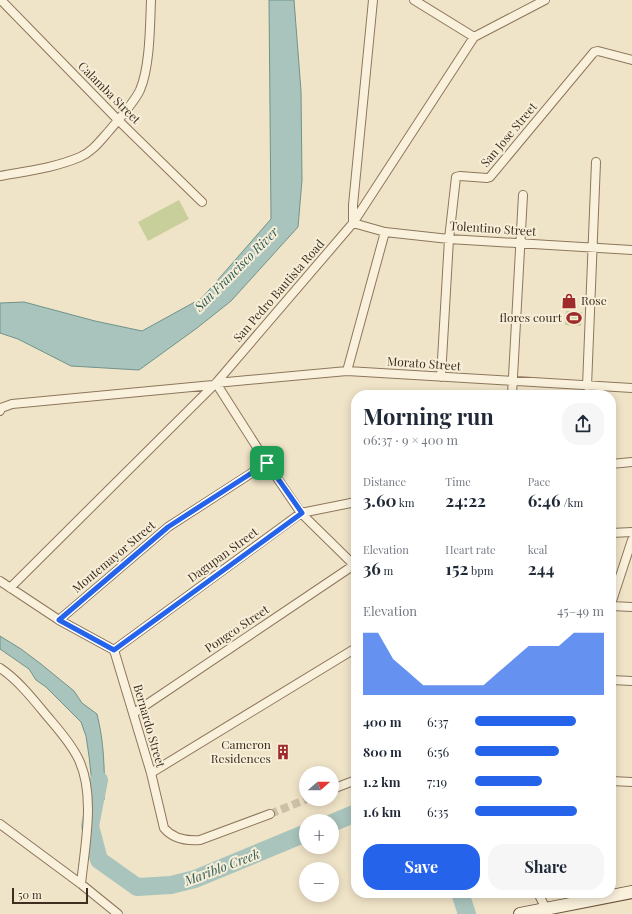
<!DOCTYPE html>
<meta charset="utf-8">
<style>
:root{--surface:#fff;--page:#f6f6f7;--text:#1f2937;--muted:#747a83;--accent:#2563eb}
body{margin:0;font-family:"Playfair Display",serif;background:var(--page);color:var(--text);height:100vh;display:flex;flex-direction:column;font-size:15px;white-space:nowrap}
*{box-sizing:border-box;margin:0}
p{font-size:13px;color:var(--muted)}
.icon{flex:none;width:22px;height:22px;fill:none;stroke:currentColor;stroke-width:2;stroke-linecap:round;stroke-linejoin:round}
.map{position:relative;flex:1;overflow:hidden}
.side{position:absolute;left:351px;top:390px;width:265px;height:508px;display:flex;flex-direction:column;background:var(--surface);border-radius:16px;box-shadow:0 2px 10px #0003}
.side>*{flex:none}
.needle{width:26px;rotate:70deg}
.buttons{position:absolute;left:299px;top:766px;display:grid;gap:8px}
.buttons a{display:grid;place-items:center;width:40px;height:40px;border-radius:50%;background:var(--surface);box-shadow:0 2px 10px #0003;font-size:20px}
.scale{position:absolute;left:12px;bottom:10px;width:76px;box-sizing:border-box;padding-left:4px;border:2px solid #3d2e20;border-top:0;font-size:11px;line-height:14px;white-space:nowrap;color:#3d2e20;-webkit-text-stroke:3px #f7eed8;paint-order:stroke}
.pin{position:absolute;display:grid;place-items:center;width:34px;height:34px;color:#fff;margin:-17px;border-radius:8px;box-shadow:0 2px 6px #0006}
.round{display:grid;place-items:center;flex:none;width:42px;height:42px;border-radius:16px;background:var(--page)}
.summary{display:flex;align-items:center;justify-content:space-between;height:68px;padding:0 12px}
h1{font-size:22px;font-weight:700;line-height:30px}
.stats{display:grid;grid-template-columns:repeat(3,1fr);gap:6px;height:68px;padding:4px 12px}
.stats div{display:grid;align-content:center}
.stats b{font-size:17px;font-weight:700}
.stats small{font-size:11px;font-weight:400}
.stats p{font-size:11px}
.chart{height:112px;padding:8px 12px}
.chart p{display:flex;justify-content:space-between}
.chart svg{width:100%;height:72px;margin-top:4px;fill:var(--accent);opacity:.7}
.primary-button{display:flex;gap:8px;margin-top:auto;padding:8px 12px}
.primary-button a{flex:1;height:46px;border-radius:16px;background:var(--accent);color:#fff;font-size:16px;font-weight:700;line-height:46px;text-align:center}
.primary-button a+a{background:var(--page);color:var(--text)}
ul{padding:0 12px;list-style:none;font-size:13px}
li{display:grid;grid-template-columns:64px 48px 1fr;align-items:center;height:30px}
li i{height:10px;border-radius:5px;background:var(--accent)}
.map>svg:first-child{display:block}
.green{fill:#c9cf9b}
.water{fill:#a9c4bc;stroke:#6f938a}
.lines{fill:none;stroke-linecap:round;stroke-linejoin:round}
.river{stroke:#a9c4bc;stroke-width:18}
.street-tunnel{stroke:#ccc0a6;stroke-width:8;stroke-dasharray:8 4;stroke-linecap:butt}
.street-casing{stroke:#8d765c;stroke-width:10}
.secondary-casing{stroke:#6f573f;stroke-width:14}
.street{stroke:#faf1dc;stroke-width:8}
.secondary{stroke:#faf1dc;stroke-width:12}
.route-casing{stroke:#fff;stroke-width:8}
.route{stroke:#2563eb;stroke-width:5}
.labels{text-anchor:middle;stroke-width:4;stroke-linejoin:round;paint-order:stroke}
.street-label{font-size:12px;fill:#3d2e20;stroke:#f7eed8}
.poi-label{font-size:12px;fill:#3d2e20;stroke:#f7eed8;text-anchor:end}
.water-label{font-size:13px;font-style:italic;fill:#2f5d5a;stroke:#f7eed8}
</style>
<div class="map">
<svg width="632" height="914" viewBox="0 0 632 914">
<rect width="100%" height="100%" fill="#f0e4c8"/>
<path class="green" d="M179,200l10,19 -41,22 -10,-19z
M566,311l16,1 -1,14 -16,-1z"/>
<path class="water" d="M269,0h25l7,91 1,89 -4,47 -67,74 -34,27 -58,42 -68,-4 -53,-27 -18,-6v-30l24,-1 71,19 47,10 60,-33 69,-79z
M0,636l21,13 20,15 33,27 8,12 15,11c7,28 8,56 7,86l-12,5v-22l-3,-27 -3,-20 -5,-14 -35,-35 -10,-7 -7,-11 -29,-20z"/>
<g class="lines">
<path class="river" d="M99,780l-9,46 9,34 38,27 34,-2 24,-6 111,-46
M332,823l24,-10
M460,893l7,21"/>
<path class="street-tunnel" d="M270,814l37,-15"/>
<g class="street-casing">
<path id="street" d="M1,0l117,120 84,82
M373,0l-20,205v18l32,9 64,7 183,11
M414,0l60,37
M0,176c27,-5 54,-8 80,-19 12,-5 20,-16 29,-26 9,-11 25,-28 31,-41 10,-23 10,-64 11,-90
M347,371l38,-139
M441,377l8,-138 7,-62 4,-1 27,2 3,-1 104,-125 4,-1 34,9
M216,383l131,-12 285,17
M216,383l51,80 34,50 55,54
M587,386l9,-224
M512,395l11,-200
M0,411l1,-3 11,-4 201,-19
M611,464l21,-2
M611,533l21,-1
M0,581l59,39 55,30 37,123 13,55c9,11 23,13 36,12l70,-26
M10,588l206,-205 137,-160 121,-186 71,-37
M611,604l21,-64
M611,606l21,1
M59,620l109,-93 99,-64
M114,650l187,-137 55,-11
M0,668c18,12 33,31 47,48 11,13 23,26 31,42 18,36 7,87 3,126
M611,680l21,1
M134,713l220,-148
M151,773l205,-125
M611,781l21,1
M335,788l21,-8
M0,824l81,60 37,30
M538,893l8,16"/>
</g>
<g class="secondary-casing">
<path id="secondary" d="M520,914l112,-22"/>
</g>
<use href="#street" class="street"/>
<use href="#secondary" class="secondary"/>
</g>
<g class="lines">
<g class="route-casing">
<path id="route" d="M267,463l35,50 -188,137 -55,-30 109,-93z"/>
</g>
<use href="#route" class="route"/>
</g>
<defs>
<g id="shop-bare" transform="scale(1.2)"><path d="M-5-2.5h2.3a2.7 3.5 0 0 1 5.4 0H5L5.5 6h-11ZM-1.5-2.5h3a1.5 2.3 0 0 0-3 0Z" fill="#9e2a2b" stroke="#f7eed8" stroke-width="2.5" paint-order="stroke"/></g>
<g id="stadium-bare" transform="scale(1.2)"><path d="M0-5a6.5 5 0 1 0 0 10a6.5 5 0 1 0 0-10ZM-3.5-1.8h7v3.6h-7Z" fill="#9e2a2b" stroke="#f7eed8" stroke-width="2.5" paint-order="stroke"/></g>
<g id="building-bare" transform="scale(1.2)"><path d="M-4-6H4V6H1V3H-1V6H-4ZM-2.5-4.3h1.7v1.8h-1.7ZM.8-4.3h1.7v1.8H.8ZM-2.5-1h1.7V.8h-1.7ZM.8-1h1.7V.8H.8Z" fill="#9e2a2b" stroke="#f7eed8" stroke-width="2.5" paint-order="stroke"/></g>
</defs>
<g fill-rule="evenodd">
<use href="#shop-bare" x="569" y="301"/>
<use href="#stadium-bare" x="574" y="318"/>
<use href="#building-bare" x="283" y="752"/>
</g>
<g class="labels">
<g class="street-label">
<text transform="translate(109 93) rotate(45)" y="4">Calamba Street</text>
<text transform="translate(509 135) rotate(-50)" y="4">San Jose Street</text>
<text transform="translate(493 229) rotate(4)" y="4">Tolentino Street</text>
<text transform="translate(279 291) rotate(-49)" y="4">San Pedro Bautista Road</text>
<text transform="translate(424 364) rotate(4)" y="4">Morato Street</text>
<text transform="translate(223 555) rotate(-36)" y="4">Dagupan Street</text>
<text transform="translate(114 557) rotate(-40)" y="4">Montemayor Street</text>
<text transform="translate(237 629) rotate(-34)" y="4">Pongco Street</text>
<text transform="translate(149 726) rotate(74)" y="4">Bernardo Street</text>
</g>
<g class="poi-label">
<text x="581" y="305" text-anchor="start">Rose</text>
<text x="562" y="322">flores court</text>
<text x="271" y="749">Cameron<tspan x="271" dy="14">Residences</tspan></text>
</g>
<g class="water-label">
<text transform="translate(236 269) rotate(-45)" y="5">San Francisco River</text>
<text transform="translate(222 867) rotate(-21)" y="5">Mariblo Creek</text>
</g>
</g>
</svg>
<div class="buttons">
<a><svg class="needle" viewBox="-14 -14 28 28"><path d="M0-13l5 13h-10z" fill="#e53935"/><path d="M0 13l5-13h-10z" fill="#747a83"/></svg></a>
<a>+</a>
<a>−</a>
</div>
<div class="scale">50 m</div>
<div class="pin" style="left:267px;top:463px;background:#1e9e55"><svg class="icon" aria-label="arrive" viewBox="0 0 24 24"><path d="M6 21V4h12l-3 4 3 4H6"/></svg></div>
<section class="side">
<div class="summary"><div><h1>Morning run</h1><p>06:37 · 9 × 400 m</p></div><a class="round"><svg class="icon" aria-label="share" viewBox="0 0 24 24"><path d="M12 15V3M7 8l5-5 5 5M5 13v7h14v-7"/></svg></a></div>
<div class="stats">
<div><p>Distance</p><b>3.60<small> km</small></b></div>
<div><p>Time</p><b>24:22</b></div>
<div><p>Pace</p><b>6:46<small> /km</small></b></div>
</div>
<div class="stats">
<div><p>Elevation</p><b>36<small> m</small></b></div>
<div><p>Heart rate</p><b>152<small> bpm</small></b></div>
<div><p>kcal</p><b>244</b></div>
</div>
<div class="chart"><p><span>Elevation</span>45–49 m</p>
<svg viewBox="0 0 160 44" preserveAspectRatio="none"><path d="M0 44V6L10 6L20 22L30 30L40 38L50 38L60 38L70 38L80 38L90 30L100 22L110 14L120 14L130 14L140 6L150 6L160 6V44z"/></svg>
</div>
<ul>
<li><b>400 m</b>6:37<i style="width:78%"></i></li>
<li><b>800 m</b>6:56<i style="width:65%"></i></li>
<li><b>1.2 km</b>7:19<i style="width:52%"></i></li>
<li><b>1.6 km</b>6:35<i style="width:79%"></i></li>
</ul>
<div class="primary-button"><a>Save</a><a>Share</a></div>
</section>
</div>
